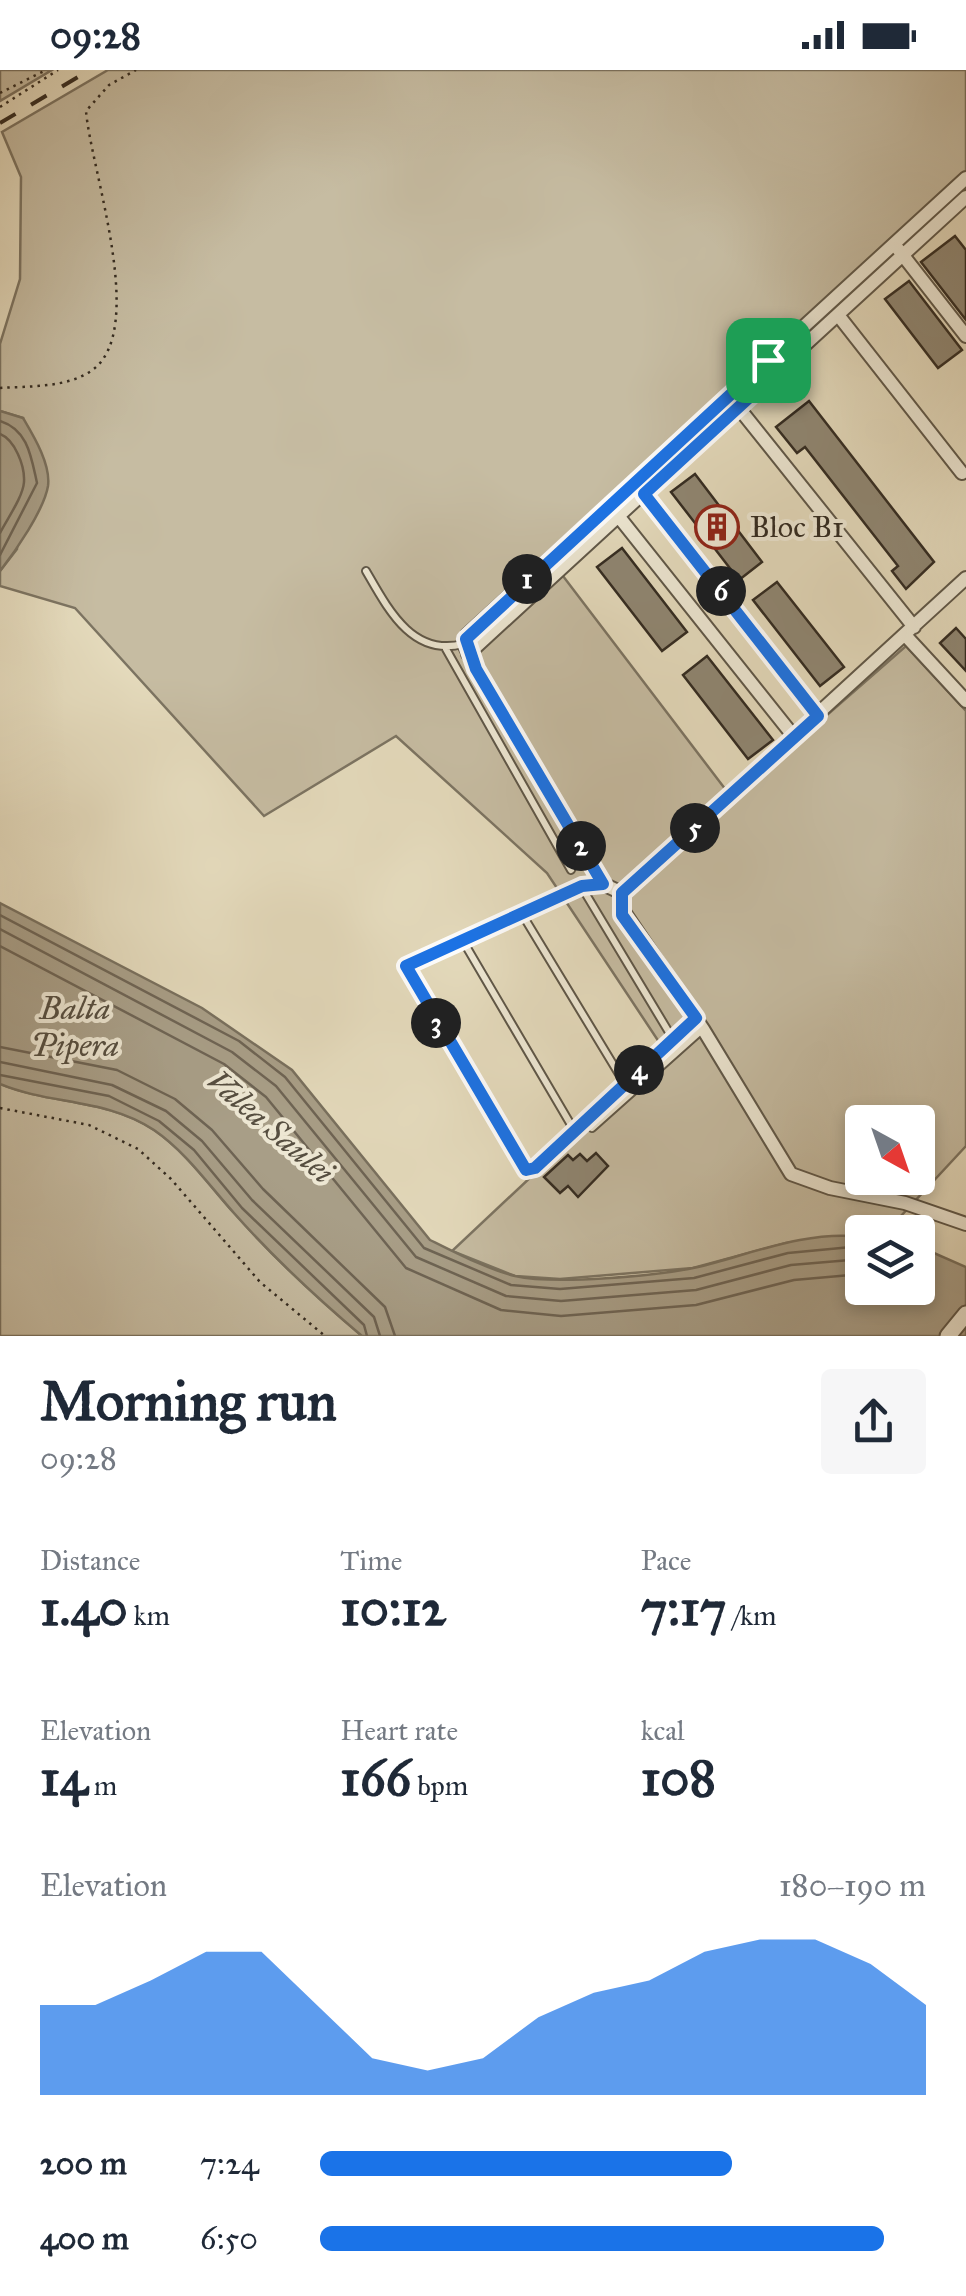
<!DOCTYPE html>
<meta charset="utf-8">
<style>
:root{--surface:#fff;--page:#f6f6f7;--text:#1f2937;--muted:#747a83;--accent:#1a73e8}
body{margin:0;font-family:"IM FELL Great Primer",serif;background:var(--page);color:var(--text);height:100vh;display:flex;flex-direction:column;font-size:38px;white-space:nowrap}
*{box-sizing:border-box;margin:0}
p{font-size:32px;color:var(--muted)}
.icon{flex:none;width:55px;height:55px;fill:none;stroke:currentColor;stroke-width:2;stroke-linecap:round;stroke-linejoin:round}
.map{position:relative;height:1266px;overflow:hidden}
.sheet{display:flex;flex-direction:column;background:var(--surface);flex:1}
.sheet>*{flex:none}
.needle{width:65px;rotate:140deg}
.controls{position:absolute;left:845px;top:1035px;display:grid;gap:20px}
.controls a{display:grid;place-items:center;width:90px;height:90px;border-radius:10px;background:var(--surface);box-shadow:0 5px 15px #0003;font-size:50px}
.pin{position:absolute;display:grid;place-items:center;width:85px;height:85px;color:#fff;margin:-42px;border-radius:20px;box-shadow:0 5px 15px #0006}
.km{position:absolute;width:50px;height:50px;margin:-25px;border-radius:50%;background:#222;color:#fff;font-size:28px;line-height:50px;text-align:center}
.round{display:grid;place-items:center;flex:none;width:105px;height:105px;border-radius:10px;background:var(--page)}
.summary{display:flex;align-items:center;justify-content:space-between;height:170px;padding:0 40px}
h1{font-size:55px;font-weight:700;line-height:75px}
.stats{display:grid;grid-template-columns:repeat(3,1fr);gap:15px;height:170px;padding:10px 40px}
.stats div{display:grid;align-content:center}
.stats b{font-size:50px;font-weight:700}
.stats small{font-size:28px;font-weight:400}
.stats p{font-size:28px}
.chart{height:280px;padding:20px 40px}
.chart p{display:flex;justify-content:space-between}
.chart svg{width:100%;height:180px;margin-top:10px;fill:var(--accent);opacity:.7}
ul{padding:0 40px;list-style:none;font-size:32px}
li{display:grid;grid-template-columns:160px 120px 1fr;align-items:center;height:75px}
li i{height:25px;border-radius:12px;background:var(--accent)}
.status{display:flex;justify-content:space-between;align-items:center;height:70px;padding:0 50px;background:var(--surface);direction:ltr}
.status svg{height:28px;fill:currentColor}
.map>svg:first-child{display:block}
.green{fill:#c6bca2;stroke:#7c7462;stroke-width:2.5;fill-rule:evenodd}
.water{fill:#a89e87;stroke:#79705e;stroke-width:2.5}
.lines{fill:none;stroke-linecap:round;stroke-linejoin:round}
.shore{stroke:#6e6454;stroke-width:2.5}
.building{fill:#8f8672;stroke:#332b21;stroke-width:2.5}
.service-casing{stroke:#5f5748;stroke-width:10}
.minor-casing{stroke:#5f5748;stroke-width:16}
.tertiary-casing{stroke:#5f5748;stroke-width:19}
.path{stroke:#332b21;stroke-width:2.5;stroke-dasharray:2.5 5;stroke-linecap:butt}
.service{stroke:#ede7d3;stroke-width:6}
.minor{stroke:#ede7d3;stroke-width:12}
.tertiary{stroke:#ede7d3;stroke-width:15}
.rail{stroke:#332b21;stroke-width:4;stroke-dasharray:18 18;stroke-linecap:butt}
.route-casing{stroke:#fff;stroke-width:20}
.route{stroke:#1a73e8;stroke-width:12}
.labels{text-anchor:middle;stroke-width:8;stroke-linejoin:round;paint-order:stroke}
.poi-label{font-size:30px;fill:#332b21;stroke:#ede7d3;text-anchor:start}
.water-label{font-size:32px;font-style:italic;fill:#564e40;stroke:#ede7d3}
</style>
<div class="status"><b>09:28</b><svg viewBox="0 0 49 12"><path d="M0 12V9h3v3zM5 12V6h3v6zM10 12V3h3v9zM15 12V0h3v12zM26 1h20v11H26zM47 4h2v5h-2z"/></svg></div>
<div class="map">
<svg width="966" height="1266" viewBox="0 0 966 1266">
<rect width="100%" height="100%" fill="#e4dabc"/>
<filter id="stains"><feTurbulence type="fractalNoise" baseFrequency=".002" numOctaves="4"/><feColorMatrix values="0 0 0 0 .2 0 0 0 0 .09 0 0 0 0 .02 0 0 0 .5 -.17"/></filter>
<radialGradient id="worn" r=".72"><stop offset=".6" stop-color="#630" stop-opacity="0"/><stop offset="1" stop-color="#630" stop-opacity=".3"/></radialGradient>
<path class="green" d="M0,0h52l-52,31z
M108,0h858v113l-416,376 182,239 174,-152 60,65v435l-80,86 -100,11 -93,25 -133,11 -45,-3 -63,-25 213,-200 -118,-178 -151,-137 -132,80 -189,-208 -75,-22v-15l17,-22 6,-131 -23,-7v-67l20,-65 1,-102 -19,-45zM862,1052h56v56h-56z
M0,1014c51,21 106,14 154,46 32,22 54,54 80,83 39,44 83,85 128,123h-362z"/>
<path class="water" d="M0,341l23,7c10,17 28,46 25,68 -4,24 -33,66 -48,85z
M0,833l202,105 90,62 138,170c26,13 57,29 85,36 40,9 142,0 183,-9 53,-13 109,-37 164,-30v51h56v-42l48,21v69h-604c-45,-38 -89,-79 -128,-123 -26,-29 -48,-61 -80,-83 -48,-32 -104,-25 -154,-46z"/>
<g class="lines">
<path class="shore" d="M0,351c28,9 31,35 37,62l-37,72
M0,364c15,6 25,32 24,48 -1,15 -17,37 -24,51
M0,845l239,126 46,36 139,171 87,37 49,4 134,-11 94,-25 74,-7
M0,859l232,123 44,34 140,171 90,39 55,5 135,-11 95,-25 71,-6
M0,876l224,118 42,33 140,171 95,42 60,6 135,-11 98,-25 68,-6
M0,977l117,23 58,29 37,31 51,59 122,118 10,29
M0,992l112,23 54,26 36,30 50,59 122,117 6,19
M0,1005l109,21 50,25 35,29 48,58 122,117 3,11"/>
</g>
<path class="building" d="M955,166l11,14v70l-45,-58z
M909,211l53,69 -24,18 -53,-69z
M809,331l125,161 -28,27 -14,-18 6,-5 -93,-119 -8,6 -21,-26z
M695,404l67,88 -23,18 -68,-88z
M622,478l65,84 -25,19 -65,-84z
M777,512l67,85 -24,19 -67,-86z
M956,558l10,11v32l-26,-28z
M707,586l66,84 -25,19 -65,-84z
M596,1083l12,13 -30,31 -10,-11 -8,7 -16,-16 24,-22 5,5 7,-6 7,7z"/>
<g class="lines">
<g class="service-casing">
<path id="service" d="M366,501c22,38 46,86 97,73
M446,579l125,221
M603,814l-22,2 -175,80 117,202h12l160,-149
M581,816l92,153
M522,844l103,170
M463,871l111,189
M592,1058l111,-99"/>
</g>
<g class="minor-casing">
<path id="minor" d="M898,179l68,87
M838,245l124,158
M734,332l180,225
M644,424l175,222
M619,447l176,221
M966,508l-344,315 -2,13 83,123 88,145 39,14 75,15 61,21
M905,565l61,66
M468,584l498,-457
M622,823l-19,-9 -127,-215 -12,-25 3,-9 499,-457"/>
</g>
<g class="tertiary-casing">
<path id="tertiary" d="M948,1266l18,-22"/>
</g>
<path class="path" d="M0,23l46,-23
M0,37l58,-37
M0,318c29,-2 66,0 91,-17 58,-39 0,-200 -5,-260l23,-26 27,-15
M0,1038l89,17 49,24 33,30 89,103 65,54"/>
<use href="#service" class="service"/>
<use href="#minor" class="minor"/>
<use href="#tertiary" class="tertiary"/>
<path class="rail" d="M0,53l90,-53"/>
</g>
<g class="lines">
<g class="route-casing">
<path id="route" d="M768,290l10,11 -134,123 174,222 -196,177v22l74,103 -161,150 -9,2 -120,-204 176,-80 21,-2 -127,-215 -10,-30z"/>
</g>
<use href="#route" class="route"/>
</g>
<defs>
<g id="building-ring" transform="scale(2.25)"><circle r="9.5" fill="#ede7d3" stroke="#8f2418" stroke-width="1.5"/><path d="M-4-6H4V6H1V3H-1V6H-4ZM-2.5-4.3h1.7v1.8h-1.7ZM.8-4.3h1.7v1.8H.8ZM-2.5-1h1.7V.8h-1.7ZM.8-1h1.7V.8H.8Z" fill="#8f2418"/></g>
</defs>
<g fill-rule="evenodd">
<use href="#building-ring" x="717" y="457"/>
</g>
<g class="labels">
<g class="poi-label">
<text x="750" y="467">Bloc B1</text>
</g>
<g class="water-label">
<text x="75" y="949">Balta<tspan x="75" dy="37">Pipera</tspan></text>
<text transform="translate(271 1056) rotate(41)" y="11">Valea Saulei</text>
</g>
</g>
<rect width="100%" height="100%" filter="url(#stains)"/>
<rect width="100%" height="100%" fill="url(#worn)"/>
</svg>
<div class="controls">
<a><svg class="needle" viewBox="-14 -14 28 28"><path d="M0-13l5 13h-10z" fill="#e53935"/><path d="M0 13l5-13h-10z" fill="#747a83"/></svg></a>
<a><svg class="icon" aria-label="layers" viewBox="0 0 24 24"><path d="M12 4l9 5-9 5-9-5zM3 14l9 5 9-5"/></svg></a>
</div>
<div class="pin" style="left:768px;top:290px;background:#1e9e55"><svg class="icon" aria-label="arrive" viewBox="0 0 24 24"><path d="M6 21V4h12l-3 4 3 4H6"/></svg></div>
<b class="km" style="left:527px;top:509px">1</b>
<b class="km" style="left:581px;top:776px">2</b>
<b class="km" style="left:436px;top:953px">3</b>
<b class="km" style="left:639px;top:1000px">4</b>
<b class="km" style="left:695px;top:758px">5</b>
<b class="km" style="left:721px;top:521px">6</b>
</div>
<section class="sheet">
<div class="summary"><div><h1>Morning run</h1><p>09:28</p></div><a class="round"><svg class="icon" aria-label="share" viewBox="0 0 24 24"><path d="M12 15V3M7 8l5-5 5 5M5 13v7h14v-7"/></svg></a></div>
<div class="stats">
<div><p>Distance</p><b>1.40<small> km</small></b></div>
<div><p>Time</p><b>10:12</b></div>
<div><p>Pace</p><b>7:17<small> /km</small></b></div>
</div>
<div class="stats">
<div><p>Elevation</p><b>14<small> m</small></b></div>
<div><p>Heart rate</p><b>166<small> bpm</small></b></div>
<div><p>kcal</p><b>108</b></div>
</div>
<div class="chart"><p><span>Elevation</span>180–190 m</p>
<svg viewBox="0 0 160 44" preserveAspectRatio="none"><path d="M0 44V22L10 22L20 16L30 9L40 9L50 22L60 35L70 38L80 35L90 25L100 19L110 16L120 9L130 6L140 6L150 12L160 22V44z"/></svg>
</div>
<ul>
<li><b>200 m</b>7:24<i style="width:68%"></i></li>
<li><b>400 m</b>6:50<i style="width:93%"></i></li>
</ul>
</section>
